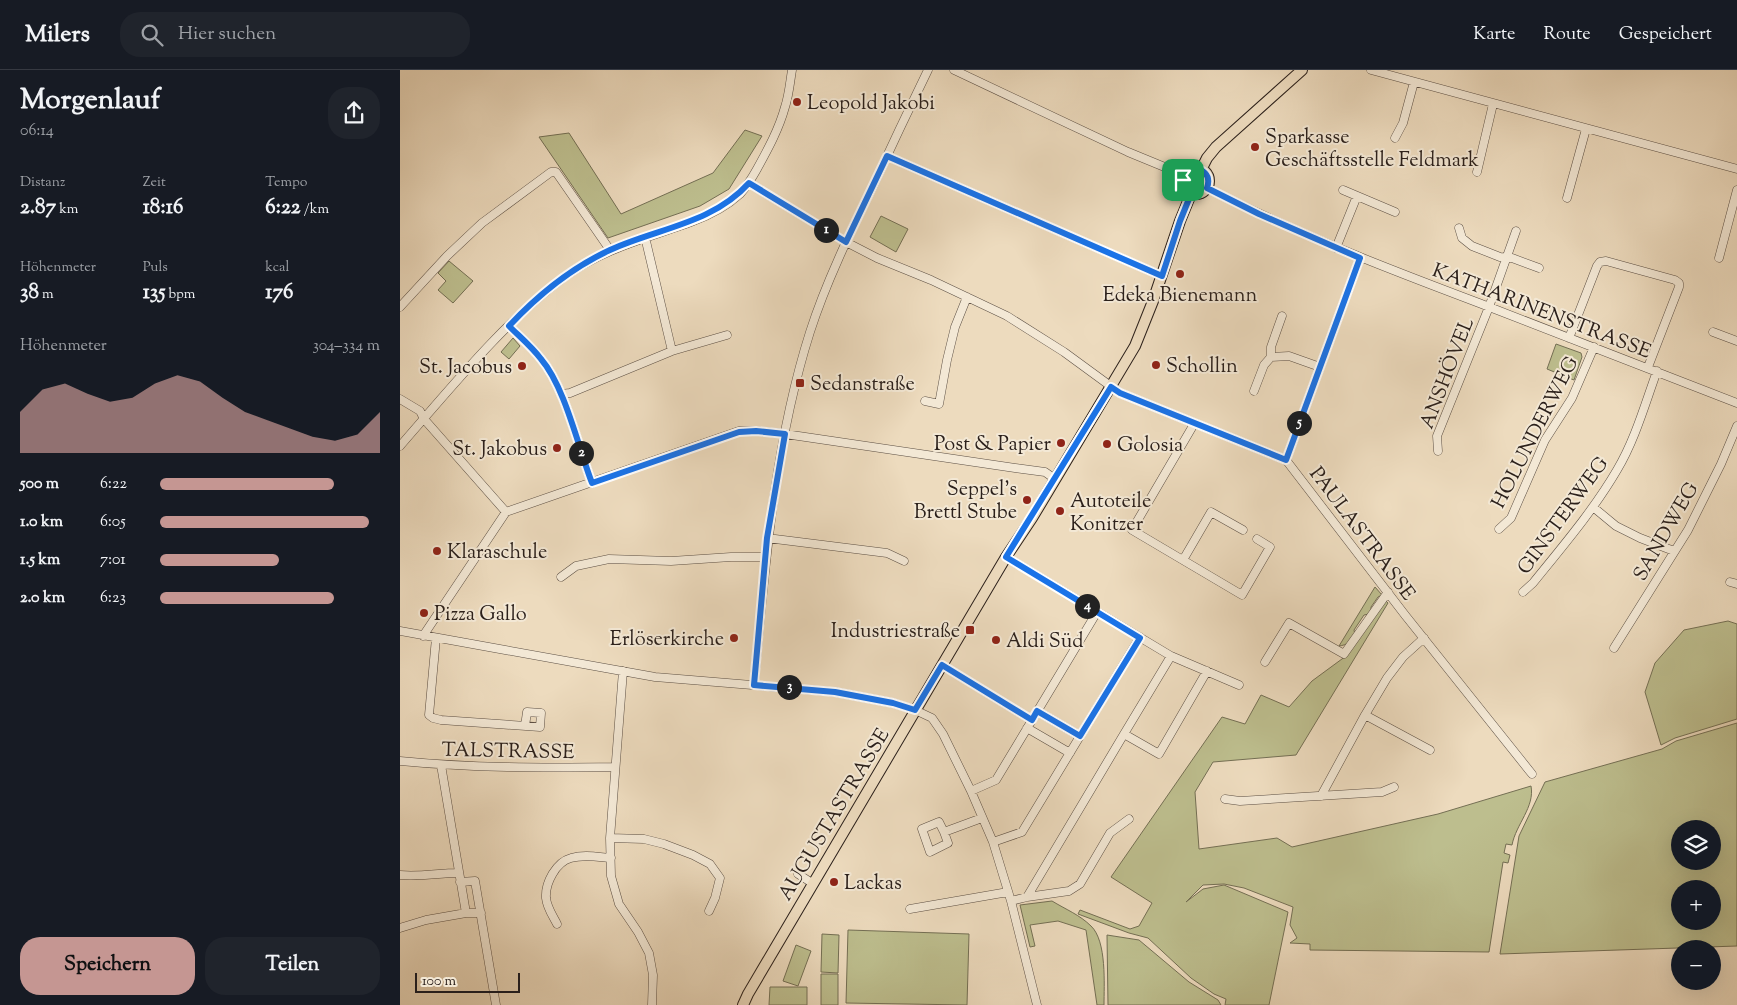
<!DOCTYPE html>
<html lang="de">
<meta charset="utf-8">
<style>
:root{--surface:#171b24;--page:#20242c;--text:#f1f3f6;--muted:#9ea1a6;--line:#363941;--accent:#c59692}
body{margin:0;font-family:"Sorts Mill Goudy",serif;background:var(--page);color:var(--text);height:100vh;display:flex;flex-direction:column;font-size:19px;white-space:nowrap}
*{box-sizing:border-box;margin:0}
p{font-size:16px;color:var(--muted)}
.icon{flex:none;width:28px;height:28px;fill:none;stroke:currentColor;stroke-width:2;stroke-linecap:round;stroke-linejoin:round}
.map{position:relative;flex:1;overflow:hidden}
.side{display:flex;flex-direction:column;background:var(--surface);width:400px}
.side>*{flex:none}
.tools{position:absolute;left:1271px;top:750px;display:grid;gap:10px}
.tools a{display:grid;place-items:center;width:50px;height:50px;border-radius:50%;background:var(--surface);box-shadow:0 5px 20px #0002;font-size:25px}
.scale{position:absolute;left:15px;bottom:12px;width:105px;box-sizing:border-box;padding-left:5px;border:2px solid #2b201b;border-top:0;font-size:14px;line-height:18px;white-space:nowrap;color:#2b201b;-webkit-text-stroke:4px #f3e8d5;paint-order:stroke}
.pin{position:absolute;display:grid;place-items:center;width:42px;height:42px;color:#fff;margin:-21px;border-radius:10px;box-shadow:0 2px 8px #0006}
.km{position:absolute;width:25px;height:25px;margin:-12px;border-radius:50%;background:#222;color:#fff;font-size:14px;line-height:25px;text-align:center}
.round{display:grid;place-items:center;flex:none;width:52px;height:52px;border-radius:20px;background:var(--page)}
.overview{display:flex;align-items:center;justify-content:space-between;height:85px;padding:0 20px}
h1{font-size:28px;font-weight:700;line-height:38px}
.figures{display:grid;grid-template-columns:repeat(3,1fr);gap:8px;height:85px;padding:5px 20px}
.figures div{display:grid;align-content:center}
.figures b{font-size:21px;font-weight:700}
.figures small{font-size:14px;font-weight:400}
.figures p{font-size:14px}
.chart{height:140px;padding:10px 20px}
.chart p{display:flex;justify-content:space-between}
.chart svg{width:100%;height:90px;margin-top:5px;fill:var(--accent);opacity:.7}
.button{display:flex;gap:10px;margin-top:auto;padding:10px 20px}
.button a{flex:1;height:58px;border-radius:20px;background:var(--accent);color:#111;font-size:20px;font-weight:700;line-height:58px;text-align:center}
.button a+a{background:var(--page);color:var(--text)}
ul{padding:0 20px;list-style:none;font-size:16px}
li{display:grid;grid-template-columns:80px 60px 1fr;align-items:center;height:38px}
li i{height:12px;border-radius:6px;background:var(--accent)}
header{display:flex;align-items:center;gap:30px;box-sizing:border-box;height:70px;padding:0 25px;background:var(--surface);border-bottom:1px solid var(--line)}
header strong{font-size:24px}
nav{display:flex;gap:28px;margin-inline-start:auto;font-size:18px}
.search{width:350px;height:45px;background:var(--page);display:flex;align-items:center;gap:12px;box-sizing:border-box;padding:0 18px;border-radius:20px;color:var(--muted);font-size:19px}
main{display:flex;flex:1;min-height:0}
.map>svg:first-child{display:block}
.green{fill:#bdbe8e;stroke:#746f54;fill-rule:evenodd}
.lines{fill:none;stroke-linecap:round;stroke-linejoin:round}
.minor-casing{stroke:#5c4f44;stroke-width:9}
.major-casing{stroke:#2b201b;stroke-width:12}
.minor{stroke:#f3e8d5;stroke-width:8}
.major{stroke:#eddbbe;stroke-width:10}
.route-casing{stroke:#fff;stroke-width:10}
.route{stroke:#1a73e8;stroke-width:6}
.poi-dot{fill:#8f2418;stroke:#f3e8d5;stroke-width:2}
.labels{text-anchor:middle;stroke-width:4;stroke-linejoin:round;paint-order:stroke}
.poi-label{font-size:20px;fill:#2b201b;stroke:#f3e8d5;text-anchor:start}
.street-label{font-size:20px;fill:#2b201b;stroke:#f3e8d5}
</style>
<header>
<strong>Milers</strong>
<div class="search"><svg class="icon" aria-label="search" viewBox="0 0 24 24"><circle cx="10" cy="10" r="6"/><path d="M15 15l6 6"/></svg>Hier suchen</div>
<nav><a>Karte</a><a>Route</a><a>Gespeichert</a></nav>
</header>
<main>
<section class="side">
<div class="overview"><div><h1>Morgenlauf</h1><p>06:14</p></div><a class="round"><svg class="icon" aria-label="share" viewBox="0 0 24 24"><path d="M12 15V3M7 8l5-5 5 5M5 13v7h14v-7"/></svg></a></div>
<div class="figures">
<div><p>Distanz</p><b>2.87<small> km</small></b></div>
<div><p>Zeit</p><b>18:16</b></div>
<div><p>Tempo</p><b>6:22<small> /km</small></b></div>
</div>
<div class="figures">
<div><p>Höhenmeter</p><b>38<small> m</small></b></div>
<div><p>Puls</p><b>135<small> bpm</small></b></div>
<div><p>kcal</p><b>176</b></div>
</div>
<div class="chart"><p><span>Höhenmeter</span>304–334 m</p>
<svg viewBox="0 0 160 44" preserveAspectRatio="none"><path d="M0 44V24L10 13L20 10L30 15L40 19L50 17L60 10L70 6L80 9L90 17L100 24L110 28L120 32L130 36L140 38L150 35L160 24V44z"/></svg>
</div>
<ul>
<li><b>500 m</b>6:22<i style="width:79%"></i></li>
<li><b>1.0 km</b>6:05<i style="width:95%"></i></li>
<li><b>1.5 km</b>7:01<i style="width:54%"></i></li>
<li><b>2.0 km</b>6:23<i style="width:79%"></i></li>
</ul>
<div class="button"><a>Speichern</a><a>Teilen</a></div>
</section>
<div class="map">
<svg width="1337" height="935" viewBox="0 0 1337 935">
<rect width="100%" height="100%" fill="#eddbbe"/>
<filter id="stains"><feTurbulence type="fractalNoise" baseFrequency=".004" numOctaves="4"/><feColorMatrix values="0 0 0 0 .2 0 0 0 0 .09 0 0 0 0 .02 0 0 0 .5 -.17"/></filter>
<radialGradient id="worn" r=".72"><stop offset=".6" stop-color="#630" stop-opacity="0"/><stop offset="1" stop-color="#630" stop-opacity=".3"/></radialGradient>
<path class="green" d="M345,60l17,6 -33,53 -29,17 -92,32 -69,-101 30,-4 52,81 92,-41z
M481,146l27,13 -12,23 -26,-15z
M49,191l24,20 -20,22 -15,-13 8,-9 -8,-8z
M113,268l7,8 -11,13 -8,-7z
M1156,274l25,9 1,4 -8,23 -27,-11z
M975,517l7,8 -4,2 -7,10v3l-2,4 -5,1 -10,15 1,5c-5,7 -8,10 -16,11z
M985,530l3,3 -92,152 -83,7 -18,30 4,57 78,-11 15,9 146,-33 93,-28c4,21 -15,38 -19,59l-6,-1 -2,9 6,2 -2,8 -5,-1 -14,90 -179,-2v-6l-20,-1 7,-5 -7,-13 3,-18 -49,-19 -20,-4 -21,1 -17,17 17,-13 21,-4 64,27 -19,93h-44l1,-6 -12,-5 -23,-16 -43,-40 -19,-5 -51,-19 2,-4 50,19 9,-3 13,-23 -41,-26 111,-160 23,7 16,-29 28,12 23,-26 34,-25z
M1328,551l9,3v95l-62,19 -14,7 -16,-53 10,-29 29,-33z
M1337,653v223l-237,8 19,-118 26,-54 117,-33 14,-8zM1280,759h32v32h-32zM1280,819h32v32h-32z
M652,831c13,8 28,14 39,25 16,15 13,59 13,79h-7l-11,-75 -28,-9 -28,4 5,21 -5,1 -10,-42z
M448,860l121,4 -2,71 -121,-2z
M422,864l17,1 -1,38 -17,-1z
M707,865l32,5 50,42 29,18 3,5h-113z
M396,875l15,6 -13,35 -15,-5z
M421,904h17v31h-17z
M370,917h37v18h-38z"/>
<g class="lines">
<g class="minor-casing">
<path id="minor" d="M554,0l174,82 56,23
M971,0l366,99
M995,68l8,-15 11,-41
M487,86l275,120
M1077,102l16,-68
M349,113l97,59 31,16 54,22 76,36 57,36 56,41 166,67 119,155 127,159
M807,118c88,45 179,80 272,115 86,33 172,66 258,100
M943,120l52,22
M1167,128l19,-69
M1059,158l3,10 10,8 28,11 12,1 27,10
M936,178l21,-52
M1319,188l18,-68
M0,237l47,-51 35,-33 69,-51h5l54,78
M109,256c11,11 23,21 32,33 24,28 37,88 51,124
M1313,262l24,9
M1169,268l28,-72 3,-4 6,-1 69,19 4,3v4l-31,80
M272,281l55,-16
M871,287v-10l11,-31
M854,321l10,-26 7,-8 18,-1 31,11
M161,324l9,-1 102,-42 -27,-114
M0,329l20,12 4,8 82,93
M525,331l14,3 8,-44 8,-33 12,-30
M794,354l-62,106 110,65 28,-48 -13,-8
M0,376c50,-57 103,-123 163,-168 38,-29 84,-40 128,-56 17,-6 36,-16 49,-28 7,-8 12,-16 17,-25 11,-20 22,-40 28,-62 4,-12 5,-25 7,-37
M1038,381l-1,-15 52,-129 27,-76
M886,390l74,-202
M1193,437l23,19 24,12 34,13
M1099,459l12,-11 34,-78 27,-42 22,-51
M367,468l120,15 17,8
M606,487l165,99 68,29
M783,490l28,-48 32,18
M161,507l15,-11 33,-7 62,2 60,-4h34
M1330,512l7,2
M1123,522l10,-9c29,-36 60,-72 84,-113 18,-30 28,-66 40,-99
M0,561l255,46 180,15 58,11 22,7 17,8 11,16 28,57 22,51 18,59 26,104
M23,566l83,-124 233,-81h18l28,3 230,34 30,4 10,7
M36,568l-7,77 4,3 8,2 99,7 1,-14 -14,-1 -2,14
M1214,578l74,-118 33,-66 16,-38
M771,586l-47,78 35,20 48,-83
M865,592l24,-39 55,31 44,-62
M542,595l90,55
M223,601l-13,167 1,38 8,28 19,28 11,21 4,22 -1,30
M354,615c11,-118 20,-240 56,-353 16,-50 40,-99 63,-146 18,-39 36,-77 55,-116
M637,641l43,25
M965,645l65,35
M627,658l43,25
M0,691c71,7 143,7 215,6
M41,695l25,148h15
M571,721l25,-11 101,-168
M921,726l44,-81 22,-37 16,-21 21,-19
M825,729l15,2 142,-9 12,-5
M544,762l4,11 -18,9 -8,-23 17,-7 5,10 38,-14
M210,768l34,1 20,5 29,11 17,9 10,14 -5,20 -6,13
M593,772l29,-10 118,-195
M398,804l14,9
M0,805c19,2 39,-2 58,-2
M60,812l15,-1 21,124
M627,827l42,-6 11,-7 30,-51 19,-14
M611,831l16,-4 97,-163
M510,839l98,-17
M157,854c-4,-8 -10,-16 -11,-26 -1,-15 10,-36 25,-40 13,-4 27,-1 40,0
M0,858l26,-8 40,-7"/>
</g>
<g class="major-casing">
<path id="major" d="M783 111a13 13 0 1 1 26 0a13 13 0 1 1-26 0Z
M801,100l6,-12 9,-11 86,-77
M343,935l5,-11 258,-437 26,-39 103,-172 18,-45 27,-80 11,-27"/>
</g>
<use href="#minor" class="minor"/>
<use href="#major" class="major"/>
</g>
<g class="lines">
<g class="route-casing">
<path id="route" d="M487,86l275,120 18,-55 11,-27c-19,-11 0,-35 14,-21 4,4 4,9 2,15l52,26 101,44 -74,202 -166,-67 -9,-6 -105,170 134,81 -60,98 -43,-25 -5,9 -90,-55 -27,45 -22,-7 -58,-11 -81,-7 13,-147 18,-104 -29,-3 -17,1 -147,51c-14,-36 -27,-96 -51,-124 -9,-12 -21,-22 -32,-33 29,-31 62,-58 101,-76 48,-22 102,-26 139,-67l97,59z"/>
</g>
<use href="#route" class="route"/>
</g>
<g class="poi-dot">
<circle cx="397" cy="32" r="5"/>
<circle cx="855" cy="77" r="5"/>
<circle cx="780" cy="204" r="5"/>
<circle cx="756" cy="295" r="5"/>
<circle cx="122" cy="296" r="5"/>
<rect x="395" y="308" width="10" height="10" rx="2.5"/>
<circle cx="661" cy="373" r="5"/>
<circle cx="707" cy="374" r="5"/>
<circle cx="157" cy="378" r="5"/>
<circle cx="627" cy="430" r="5"/>
<circle cx="660" cy="441" r="5"/>
<circle cx="37" cy="481" r="5"/>
<circle cx="24" cy="543" r="5"/>
<rect x="565" y="555" width="10" height="10" rx="2.5"/>
<circle cx="334" cy="568" r="5"/>
<circle cx="596" cy="570" r="5"/>
<circle cx="434" cy="812" r="5"/>
</g>
<g class="labels">
<g class="poi-label">
<text x="407" y="39">Leopold Jakobi</text>
<text x="865" y="73">Sparkasse<tspan x="865" dy="23">Geschäftsstelle Feldmark</tspan></text>
<text x="780" y="231" text-anchor="middle">Edeka Bienemann</text>
<text x="766" y="302">Schollin</text>
<text x="112" y="303" text-anchor="end">St. Jacobus</text>
<text x="410" y="320">Sedanstraße</text>
<text x="651" y="380" text-anchor="end">Post &amp; Papier</text>
<text x="717" y="381">Golosia</text>
<text x="147" y="385" text-anchor="end">St. Jakobus</text>
<text x="617" y="425" text-anchor="end">Seppel’s<tspan x="617" dy="23">Brettl Stube</tspan></text>
<text x="670" y="437">Autoteile<tspan x="670" dy="23">Konitzer</tspan></text>
<text x="47" y="488">Klaraschule</text>
<text x="34" y="550">Pizza Gallo</text>
<text x="560" y="567" text-anchor="end">Industriestraße</text>
<text x="324" y="575" text-anchor="end">Erlöserkirche</text>
<text x="606" y="577">Aldi Süd</text>
<text x="444" y="819">Lackas</text>
</g>
<g class="street-label">
<text transform="translate(1142 240) rotate(21)" y="7">KATHARINENSTRASSE</text>
<text transform="translate(1046 303) rotate(-69)" y="7">ANSHÖVEL</text>
<text transform="translate(1134 362) rotate(-63)" y="7">HOLUNDERWEG</text>
<text transform="translate(1162 445) rotate(-54)" y="7">GINSTERWEG</text>
<text transform="translate(1265 461) rotate(-60)" y="7">SANDWEG</text>
<text transform="translate(963 463) rotate(53)" y="7">PAULASTRASSE</text>
<text transform="translate(108 680) rotate(1)" y="7">TALSTRASSE</text>
<text transform="translate(433 744) rotate(-59)" y="7">AUGUSTASTRASSE</text>
</g>
</g>
<rect width="100%" height="100%" filter="url(#stains)"/>
<rect width="100%" height="100%" fill="url(#worn)"/>
</svg>
<div class="tools">
<a><svg class="icon" aria-label="layers" viewBox="0 0 24 24"><path d="M12 4l9 5-9 5-9-5zM3 14l9 5 9-5"/></svg></a>
<a>+</a>
<a>−</a>
</div>
<div class="scale">100 m</div>
<div class="pin" style="left:783px;top:110px;background:#1e9e55"><svg class="icon" aria-label="arrive" viewBox="0 0 24 24"><path d="M6 21V4h12l-3 4 3 4H6"/></svg></div>
<b class="km" style="left:426px;top:160px">1</b>
<b class="km" style="left:181px;top:383px">2</b>
<b class="km" style="left:389px;top:617px">3</b>
<b class="km" style="left:687px;top:536px">4</b>
<b class="km" style="left:899px;top:353px">5</b>
</div>
</main>
